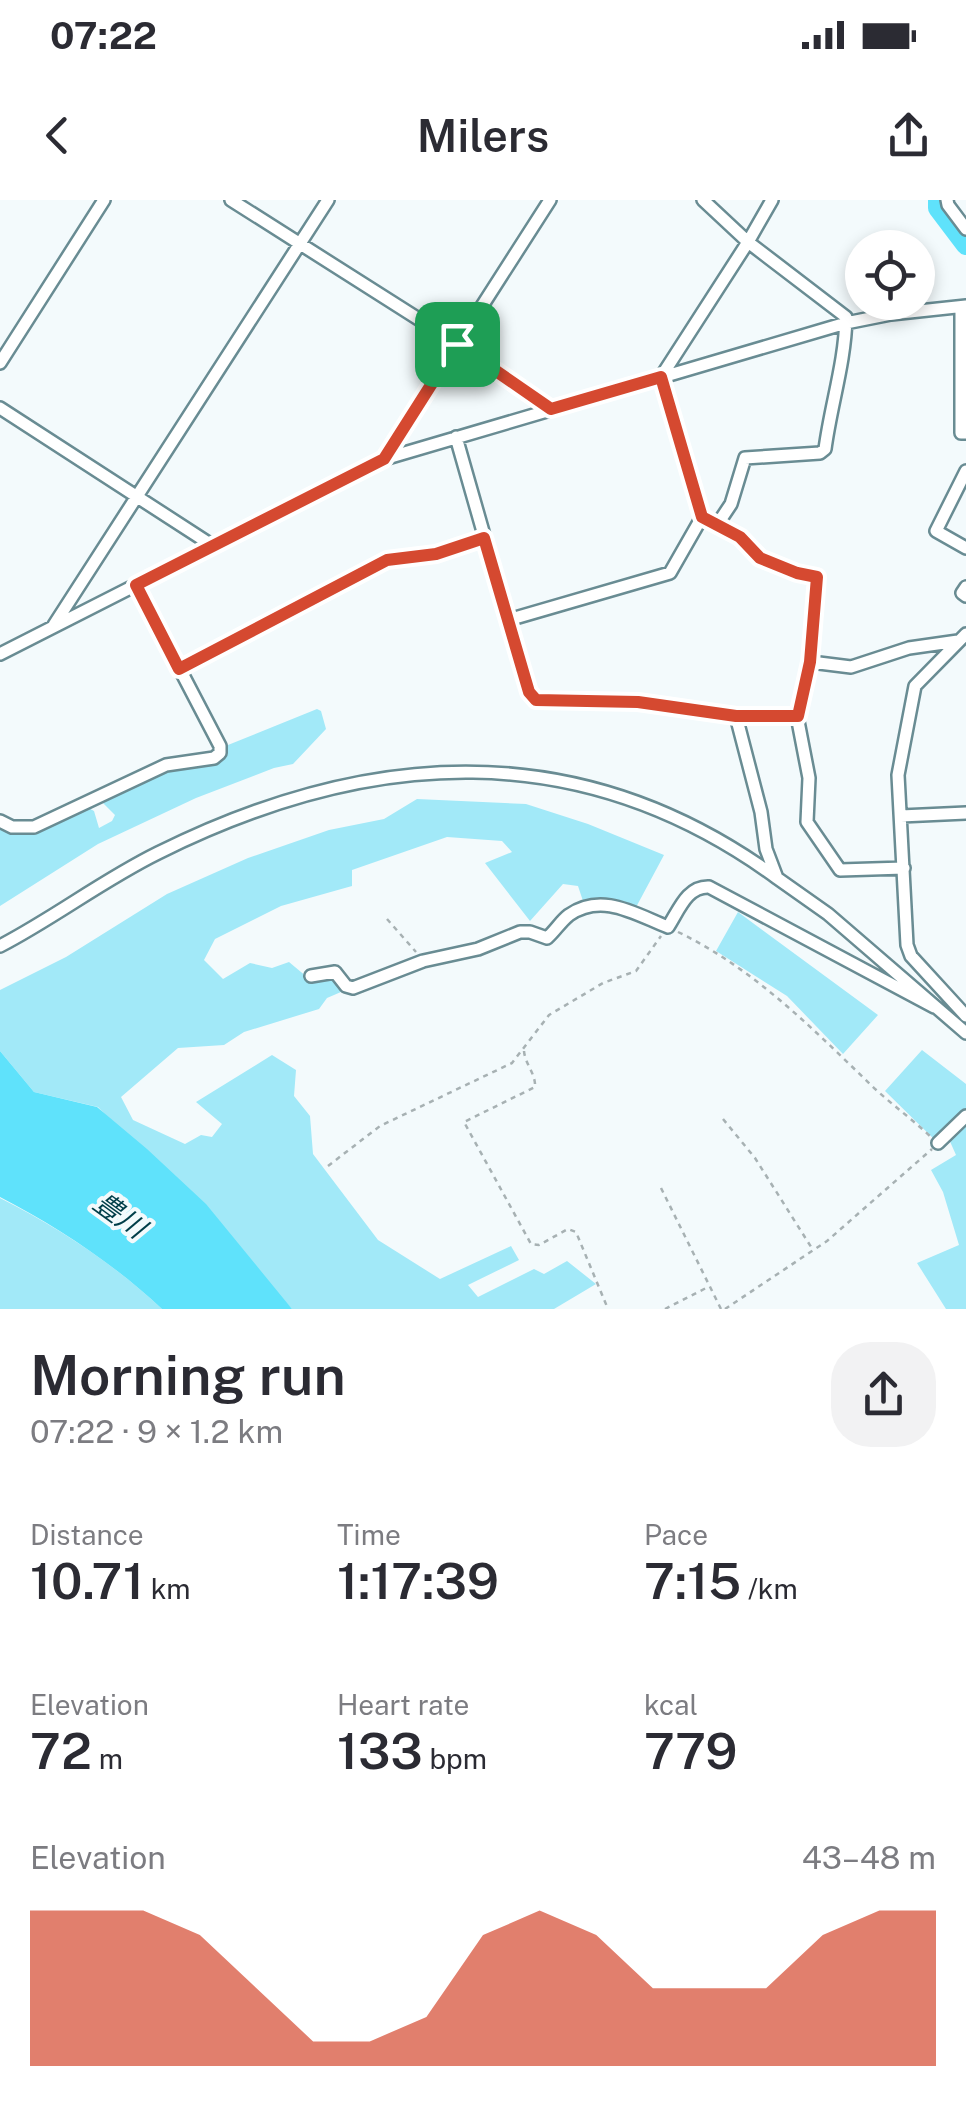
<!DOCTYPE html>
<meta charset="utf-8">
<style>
:root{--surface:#fff;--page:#f2f2f3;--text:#2b2b33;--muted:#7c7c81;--accent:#d54930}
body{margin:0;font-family:"Public Sans","Noto Sans JP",sans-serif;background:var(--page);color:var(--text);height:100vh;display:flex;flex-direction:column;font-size:38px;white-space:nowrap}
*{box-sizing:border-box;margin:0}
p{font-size:32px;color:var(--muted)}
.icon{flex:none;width:55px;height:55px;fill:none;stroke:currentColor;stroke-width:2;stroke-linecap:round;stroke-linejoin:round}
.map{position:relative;height:1109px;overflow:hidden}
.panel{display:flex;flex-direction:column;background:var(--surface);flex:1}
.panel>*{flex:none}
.buttons{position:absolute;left:845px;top:30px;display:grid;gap:20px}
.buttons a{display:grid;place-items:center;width:90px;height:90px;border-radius:50%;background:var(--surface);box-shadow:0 5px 15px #0003;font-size:50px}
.pin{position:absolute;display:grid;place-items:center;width:85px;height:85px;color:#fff;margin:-42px;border-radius:20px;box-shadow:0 5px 15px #0006}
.round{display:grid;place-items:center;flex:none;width:105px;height:105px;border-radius:40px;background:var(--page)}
.summary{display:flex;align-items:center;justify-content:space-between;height:170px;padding:0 30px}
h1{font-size:55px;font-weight:600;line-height:75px}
.stats{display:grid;grid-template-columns:repeat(3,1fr);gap:15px;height:170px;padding:10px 30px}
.stats div{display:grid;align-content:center}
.stats b{font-size:50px;font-weight:600}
.stats small{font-size:28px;font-weight:400}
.stats p{font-size:28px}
.chart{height:280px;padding:20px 30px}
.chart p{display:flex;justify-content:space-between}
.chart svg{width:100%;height:180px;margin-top:10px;fill:var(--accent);opacity:.7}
.status{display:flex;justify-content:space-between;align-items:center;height:70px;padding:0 50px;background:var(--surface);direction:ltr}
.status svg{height:28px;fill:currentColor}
header{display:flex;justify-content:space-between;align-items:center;height:130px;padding:0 30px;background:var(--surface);font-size:45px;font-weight:600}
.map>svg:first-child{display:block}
.green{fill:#a2e9f8}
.water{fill:#5fe2fb}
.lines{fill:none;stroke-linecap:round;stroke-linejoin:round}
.river{stroke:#5fe2fb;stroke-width:20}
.minor-casing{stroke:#698c93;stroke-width:16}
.path{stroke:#a7b1b3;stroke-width:2.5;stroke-dasharray:5 5;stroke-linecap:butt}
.minor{stroke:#fff;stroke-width:11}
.route-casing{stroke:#fff;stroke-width:20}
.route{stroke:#d54930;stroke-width:12}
.labels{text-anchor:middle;stroke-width:8;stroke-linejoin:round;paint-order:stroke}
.water-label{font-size:28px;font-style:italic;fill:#003e49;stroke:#f3fafc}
</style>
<div class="status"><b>07:22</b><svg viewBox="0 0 49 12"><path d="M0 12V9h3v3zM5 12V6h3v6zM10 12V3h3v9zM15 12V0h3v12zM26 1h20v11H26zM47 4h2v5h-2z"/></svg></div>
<header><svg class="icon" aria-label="back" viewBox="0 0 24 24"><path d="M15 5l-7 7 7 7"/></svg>Milers<svg class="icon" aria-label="share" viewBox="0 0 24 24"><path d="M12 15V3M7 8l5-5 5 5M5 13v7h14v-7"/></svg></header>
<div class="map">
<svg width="966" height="1109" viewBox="0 0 966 1109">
<rect width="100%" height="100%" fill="#f3fafc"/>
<path class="green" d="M317,509l4,2 5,18 -33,35 -19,4 -78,30 -98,46 -98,62v-82l10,5 73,-24 11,6 5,17 13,-7 3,-6 -12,-12 1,-6 63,-30 36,-6 20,-14z
M417,599l109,5 62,20 76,31 -30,56c-17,-12 -31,-13 -50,-7l-6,-18 -15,-2 -33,37 -45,-58 27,-11 -10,-11 -55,-4 -95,33v16l-71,20 -66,33 -11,21 19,19 27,-16 22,5 17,-6 18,15 27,-2 7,17 -14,6 -8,11 -75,23 -20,13 -46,3 -57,49 12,23 52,24 16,-9 11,2 10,-13 -26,-22 76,-47 24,15 -2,26 16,20 3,38 65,86 62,39 71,-33 8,14 -51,25 10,12 56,-28 10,5 23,-13 29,23 -42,25h-262l-194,-202 -64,-15 -34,-41v-61l66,-33 101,-63 81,-36 81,-28 55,-11z
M738,712l140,103 -35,39 -56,-58 -71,-45z
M922,850l44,34v225h-20l-29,-46 42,-18 -16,-53 -12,-22 25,-15 -8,-18 -10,6 -53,-52z
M0,998c58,29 114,66 162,111h-162z"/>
<path class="water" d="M0,851l34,41 63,15 50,42 59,55 86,105h-130c-48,-45 -104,-82 -162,-112z"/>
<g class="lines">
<path class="river" d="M938,0v8l28,37"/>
<g class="minor-casing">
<path id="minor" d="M231,0l230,146 90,63
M703,0l45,42 98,75c-1,46 -15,87 -21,132l-5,4 -75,5 -14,46 -14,21
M947,0l1,5 18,24
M961,107v126h5
M0,163l104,-163
M0,208l210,136
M456,237l73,256 8,7 101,1 98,15h61
M384,259l166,-259
M966,271l-30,60 30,17
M702,317l38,20 20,21 37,15 20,4 -6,85 -14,54 12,62 -2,44 33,48 64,-2
M966,387l-4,6 4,3
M508,420l162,-47 32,-56 -41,-140 87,-135 24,-42
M54,425l274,-425
M966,434l-51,52 -17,89 9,170 4,11 55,60
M0,454l384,-195 462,-136 45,-9 75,-8
M811,462l40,5 58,-19 49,-7
M179,469l208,-109 49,-6 48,-17
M736,516l25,96 5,37 11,29 51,36 138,119
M901,616l65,-3
M0,621l12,6h22l132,-62 48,-7 6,-5v-7l-84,-161
M0,746c54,-28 103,-66 158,-93 211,-105 422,-119 619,25
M311,776l24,-4 11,14 7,2 70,-27 55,-12 42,-17h10l17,6c8,-7 14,-17 22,-23 33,-23 66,-1 99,12 11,-17 19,-41 41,-40l225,120
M938,943l28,-27"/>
</g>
<path class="path" d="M387,719l29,33
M678,732c75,36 135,97 194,154 19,18 40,33 59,51
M524,851c1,13 12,23 11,36l-71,35 67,122 8,1 29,-16 8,3 32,77
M723,919l32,39 58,92
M328,966l52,-40 132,-63 37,-48 54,-32 33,-12 25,-35
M661,988l60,121
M665,1109l43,-22
M725,1109l102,-68 105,-92"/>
<use href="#minor" class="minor"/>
</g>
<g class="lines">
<g class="route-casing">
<path id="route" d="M457,144l94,65 110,-32 41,140 38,20 20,21 37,15 20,4 -7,85 -12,54h-62l-98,-14 -102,-2 -7,-8 -45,-154 -48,16 -49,6 -208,109 -43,-84 248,-126z"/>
</g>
<use href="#route" class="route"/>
</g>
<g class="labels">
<g class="water-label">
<text transform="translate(120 1015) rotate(36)" y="10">豊川</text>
</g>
</g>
</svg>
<div class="buttons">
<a><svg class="icon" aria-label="locate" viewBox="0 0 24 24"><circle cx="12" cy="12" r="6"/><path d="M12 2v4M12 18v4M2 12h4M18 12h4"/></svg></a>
</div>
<div class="pin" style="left:457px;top:144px;background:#1e9e55"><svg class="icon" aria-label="arrive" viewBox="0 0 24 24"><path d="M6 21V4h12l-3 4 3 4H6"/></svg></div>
</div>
<section class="panel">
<div class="summary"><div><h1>Morning run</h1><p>07:22 · 9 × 1.2 km</p></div><a class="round"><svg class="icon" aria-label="share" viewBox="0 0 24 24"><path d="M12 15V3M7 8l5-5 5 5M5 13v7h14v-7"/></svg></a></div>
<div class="stats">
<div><p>Distance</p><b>10.71<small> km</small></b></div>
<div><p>Time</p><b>1:17:39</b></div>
<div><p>Pace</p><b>7:15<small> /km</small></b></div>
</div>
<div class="stats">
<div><p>Elevation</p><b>72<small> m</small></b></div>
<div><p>Heart rate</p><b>133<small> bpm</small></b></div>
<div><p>kcal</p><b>779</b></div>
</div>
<div class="chart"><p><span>Elevation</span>43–48 m</p>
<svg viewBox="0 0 160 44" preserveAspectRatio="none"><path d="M0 44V6L10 6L20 6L30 12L40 25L50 38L60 38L70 32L80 12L90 6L100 12L110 25L120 25L130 25L140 12L150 6L160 6V44z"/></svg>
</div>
</section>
